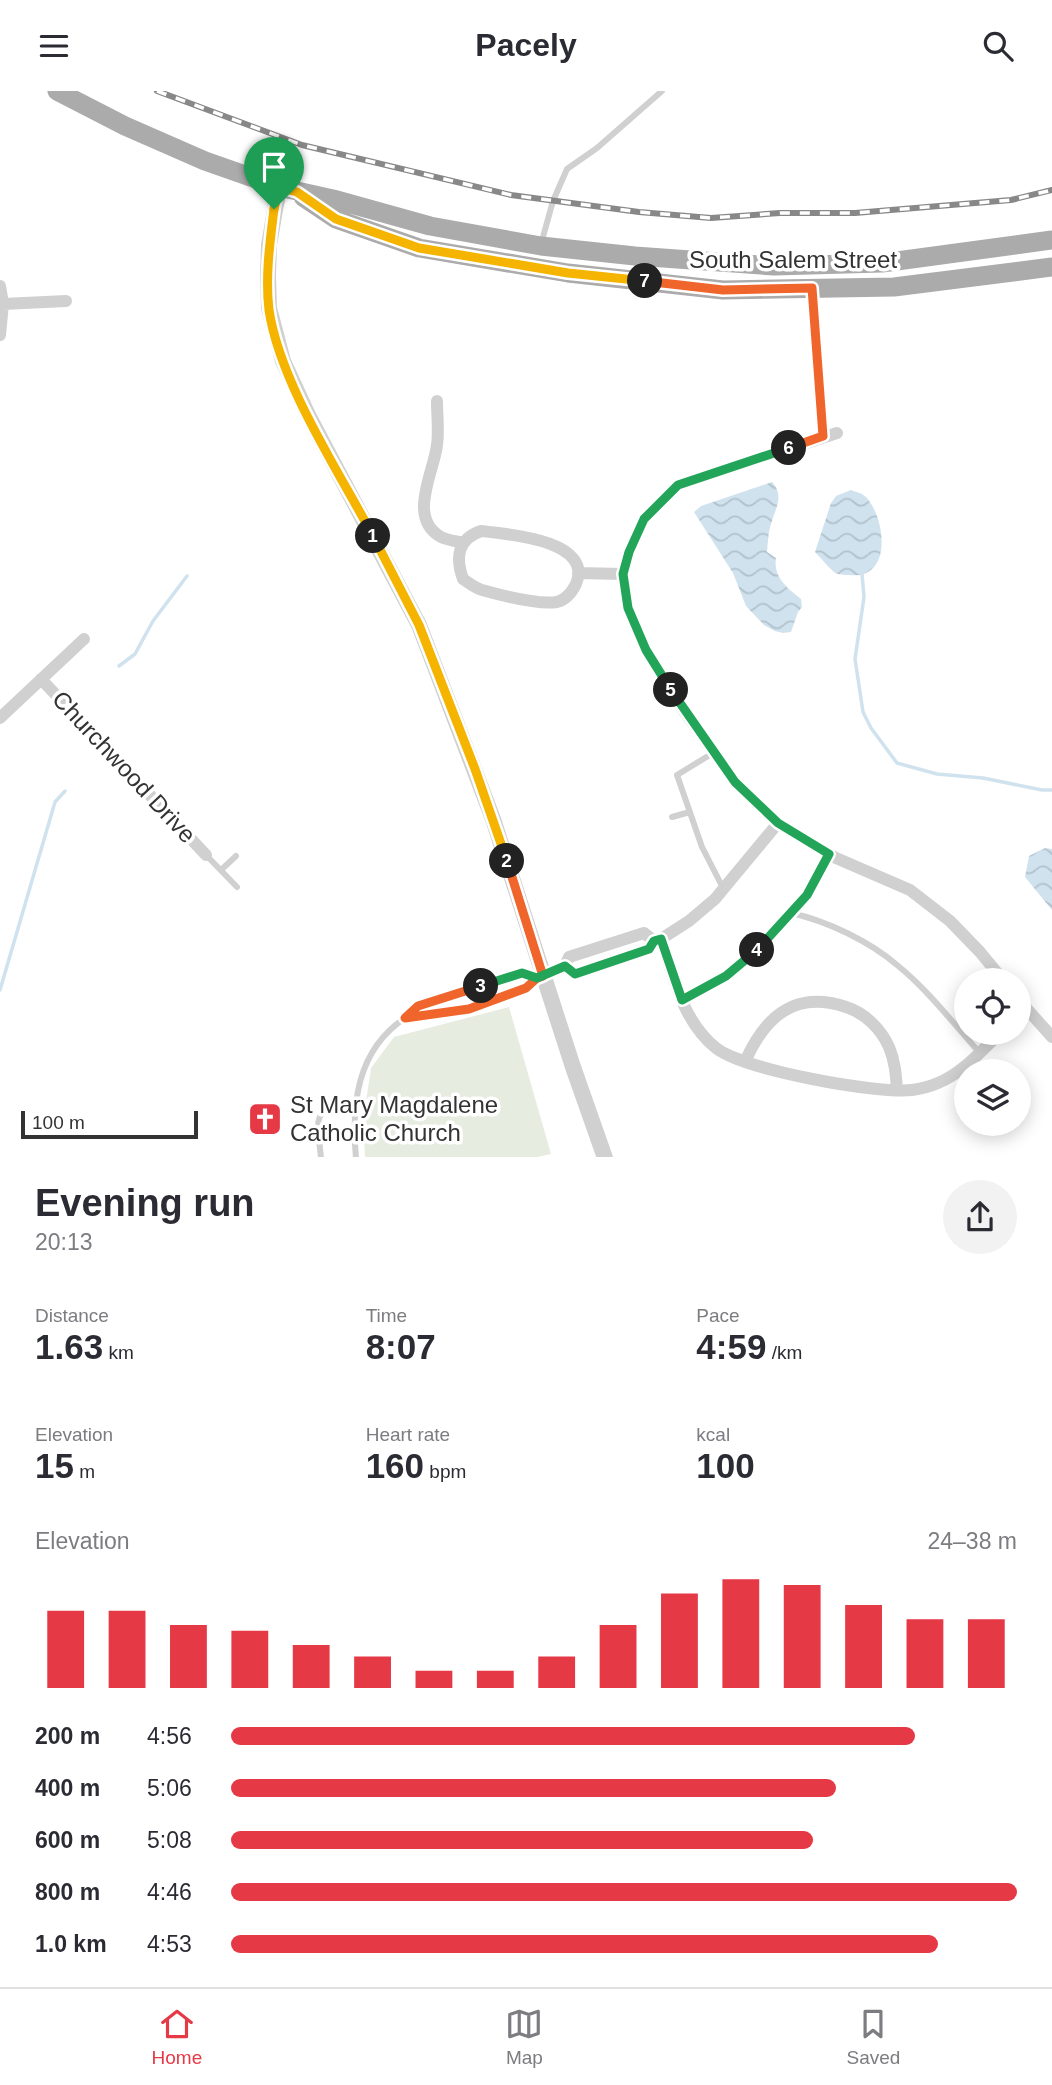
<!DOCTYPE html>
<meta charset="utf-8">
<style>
:root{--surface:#fff;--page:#f2f2f3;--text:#2b2b33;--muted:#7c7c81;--line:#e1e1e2;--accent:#e63946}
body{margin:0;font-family:Arial,sans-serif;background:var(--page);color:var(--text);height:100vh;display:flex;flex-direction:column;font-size:26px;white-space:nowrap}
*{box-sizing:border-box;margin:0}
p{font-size:23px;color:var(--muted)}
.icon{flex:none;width:38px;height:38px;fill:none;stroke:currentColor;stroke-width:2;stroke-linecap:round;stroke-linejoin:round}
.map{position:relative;height:1066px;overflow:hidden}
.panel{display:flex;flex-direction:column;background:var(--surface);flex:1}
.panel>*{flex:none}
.controls{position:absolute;left:954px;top:877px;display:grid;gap:14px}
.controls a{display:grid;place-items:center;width:77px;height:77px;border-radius:50%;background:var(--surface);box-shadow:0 4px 18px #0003;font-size:35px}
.scale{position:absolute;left:21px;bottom:18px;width:177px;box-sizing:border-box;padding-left:7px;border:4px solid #333;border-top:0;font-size:19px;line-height:24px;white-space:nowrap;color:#333;-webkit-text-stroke:5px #fff;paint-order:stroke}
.pin{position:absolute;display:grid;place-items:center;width:60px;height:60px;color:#fff;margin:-72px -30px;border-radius:50% 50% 50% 0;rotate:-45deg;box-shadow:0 0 7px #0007}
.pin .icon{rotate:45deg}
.km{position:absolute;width:35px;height:35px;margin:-18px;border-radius:50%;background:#222;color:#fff;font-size:19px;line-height:35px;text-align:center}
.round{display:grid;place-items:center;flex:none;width:74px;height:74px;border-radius:37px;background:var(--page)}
.summary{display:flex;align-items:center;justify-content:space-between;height:119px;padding:0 35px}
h1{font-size:38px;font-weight:600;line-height:52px}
.metrics{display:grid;grid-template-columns:repeat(3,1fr);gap:10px;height:119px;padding:7px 35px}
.metrics div{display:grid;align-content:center}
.metrics b{font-size:35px;font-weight:600}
.metrics small{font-size:19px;font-weight:400}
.metrics p{font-size:19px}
.chart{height:196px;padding:14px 35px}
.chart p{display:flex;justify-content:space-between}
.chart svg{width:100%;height:126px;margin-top:7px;stroke:var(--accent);stroke-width:6}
ul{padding:0 35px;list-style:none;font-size:23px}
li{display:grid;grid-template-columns:112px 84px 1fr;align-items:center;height:52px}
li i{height:18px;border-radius:9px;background:var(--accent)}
header{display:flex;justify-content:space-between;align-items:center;height:91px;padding:0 35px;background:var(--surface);font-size:32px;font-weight:600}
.tabs{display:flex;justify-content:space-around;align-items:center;height:98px;border-top:2px solid var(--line);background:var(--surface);font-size:19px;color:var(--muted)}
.tabs a{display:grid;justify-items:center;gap:4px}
.tabs .active{color:var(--accent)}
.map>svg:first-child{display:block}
.garden{fill:#e6ecdf}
.water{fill:url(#water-waves)}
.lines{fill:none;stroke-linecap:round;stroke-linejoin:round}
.stream{stroke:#cfe2ee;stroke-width:3.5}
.service{stroke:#d0d0d0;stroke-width:6}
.minor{stroke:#d0d0d0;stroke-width:12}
.tertiary{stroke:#d0d0d0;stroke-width:16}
.primary{stroke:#ababab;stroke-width:19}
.rail-casing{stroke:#888;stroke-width:6}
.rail{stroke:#fff;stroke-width:3.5;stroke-dasharray:10;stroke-linecap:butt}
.split-1-casing{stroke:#fff;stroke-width:14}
.split-2-casing{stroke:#fff;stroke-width:14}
.split-3-casing{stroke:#fff;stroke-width:14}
.split-4-casing{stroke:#fff;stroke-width:14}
.split-5-casing{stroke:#fff;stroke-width:14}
.split-6-casing{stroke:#fff;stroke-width:14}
.split-7-casing{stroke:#fff;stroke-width:14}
.split-8-casing{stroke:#fff;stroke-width:14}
.split-1{stroke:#f5b400;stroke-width:9}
.split-2{stroke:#f5b400;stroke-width:9}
.split-3{stroke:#f0652b;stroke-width:9}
.split-4{stroke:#22a559;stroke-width:9}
.split-5{stroke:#22a559;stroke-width:9}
.split-6{stroke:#22a559;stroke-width:9}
.split-7{stroke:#f0652b;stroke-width:9}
.split-8{stroke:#f5b400;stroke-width:9}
.labels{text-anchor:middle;stroke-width:7;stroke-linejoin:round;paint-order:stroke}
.street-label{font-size:24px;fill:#333;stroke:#fff}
.poi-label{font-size:24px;fill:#333;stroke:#fff;text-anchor:start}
</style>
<header><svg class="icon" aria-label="menu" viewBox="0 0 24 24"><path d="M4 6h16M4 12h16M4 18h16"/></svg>Pacely<svg class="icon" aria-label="search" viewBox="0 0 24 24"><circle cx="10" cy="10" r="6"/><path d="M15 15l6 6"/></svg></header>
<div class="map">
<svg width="1052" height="1067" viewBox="0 0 1052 1067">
<defs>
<pattern id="water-waves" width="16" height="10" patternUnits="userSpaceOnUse" patternTransform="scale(1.75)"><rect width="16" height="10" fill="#cfe2ee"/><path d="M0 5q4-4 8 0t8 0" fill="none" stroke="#b2c2cd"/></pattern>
</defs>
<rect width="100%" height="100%" fill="#fff"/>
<path class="garden" d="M509,916l42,147 -18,4 -168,-1 -2,-35 8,-54 23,-31z"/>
<path class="water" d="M772,391c13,14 3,27 -1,42 -3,9 -3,19 -4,28l9,6c-3,19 11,30 25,41l1,8 -4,5 -7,20 -8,1 -8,-2 -11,-6 -18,-19 -13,-33 -39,-61 7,-6z
M851,399c5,2 11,3 15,7 20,22 27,83 -17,78 -5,0 -11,0 -15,-3 -7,-6 -13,-14 -19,-20l16,-49 5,-7z
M1045,757l7,1v61l-27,-33 4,-21z"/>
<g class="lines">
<path class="stream" d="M862,483l2,23 -9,62 8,53 8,16 26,35 40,11 46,4 59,12h10
M119,575l16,-12 18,-33 34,-45
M0,899l55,-188 10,-11"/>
<path class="service" d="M541,153l12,-43 14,-32 30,-21 65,-57
M713,662l-36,22 25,72 21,41
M672,726l18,-5
M206,764l31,32
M221,779l15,-14
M791,822c36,8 78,28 106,52 31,25 56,58 82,87
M537,887c-30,30 -92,34 -132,40l13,-12 104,-33 15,5 5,-2
M683,910l43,-25 27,-23 53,-58 23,-41
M321,1067c-4,-42 -11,-49 35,-54
M356,1067c-5,-54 1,-108 49,-140"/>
<path class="minor" d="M0,195l3,18 -3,31
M812,197l11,148
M3,213l63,-3
M437,310c0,14 2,30 0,44 -3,27 -30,73 4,92 6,3 15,4 22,6
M837,342l-159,52 -34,34 -15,34 -6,21 5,34 18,42 38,61 51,71 43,41 11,7 47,28 74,32 40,31 30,31 23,28
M481,440c26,3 113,9 95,53 -4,8 -11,16 -19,18 -18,3 -57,-7 -75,-12 -7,-2 -13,-7 -19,-11 -8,-22 -5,-40 18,-48z
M578,482l45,1
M41,588l165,176
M0,627l84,-79
M661,848l28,-18 26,-22 63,-76
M654,850l7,-2c12,37 22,83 55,109 28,22 160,46 196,42 8,-1 19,-4 26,-7 25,-10 44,-33 62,-50
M565,875l4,-9 75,-24 10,8
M565,875l10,8 74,-26 5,-7
M1018,908l34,38
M745,971c20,-46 50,-72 101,-55 19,6 35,22 43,40 6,14 7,28 8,43"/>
<path class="tertiary" d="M279,96l-10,58 -1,31 1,32 14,53 25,54 111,210 74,194 80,248 32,91"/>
<path class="primary" d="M57,0l68,35 80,35 74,26 54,12 97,27 111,20 94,10 139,10 108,-3 170,-23
M303,106l33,22 83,29 149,25 155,17 171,-3 158,-20"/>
<g class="rail-casing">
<path id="rail" d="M157,0l145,54 209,50 128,17 72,6 69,-5h75l156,-13 41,-10"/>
</g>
<use href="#rail" class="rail"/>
</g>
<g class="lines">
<g class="split-1-casing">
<path id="split-1" d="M274,118c-4,33 -9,67 -5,101 11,73 69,160 104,226"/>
</g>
<g class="split-2-casing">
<path id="split-2" d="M373,445l46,89 56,144 32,92"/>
</g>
<g class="split-3-casing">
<path id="split-3" d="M481,895l-63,20 -13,12 64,-9 57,-21 11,-10 6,-2 -36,-115"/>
</g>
<g class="split-4-casing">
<path id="split-4" d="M481,895l41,-13 15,5 28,-12 10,8 74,-25 5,-8 7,-2 21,61 44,-24 31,-26"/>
</g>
<g class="split-5-casing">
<path id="split-5" d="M671,599l64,92 43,41 51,31 -22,41 -50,55"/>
</g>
<g class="split-6-casing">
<path id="split-6" d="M671,599l-25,-40 -18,-42 -5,-34 6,-22 15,-33 34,-34 111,-37"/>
</g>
<g class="split-7-casing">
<path id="split-7" d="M645,190l78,9 89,-2 11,148 -34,12"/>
</g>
<g class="split-8-casing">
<path id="split-8" d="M274,118l5,-22 18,5 39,27 83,29 149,25 77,8"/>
</g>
<use href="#split-1" class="split-1"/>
<use href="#split-2" class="split-2"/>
<use href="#split-3" class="split-3"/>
<use href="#split-4" class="split-4"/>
<use href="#split-5" class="split-5"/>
<use href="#split-6" class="split-6"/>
<use href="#split-7" class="split-7"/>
<use href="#split-8" class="split-8"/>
</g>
<defs>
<g id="church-square" transform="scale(1.75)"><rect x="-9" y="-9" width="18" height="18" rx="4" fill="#e63946" stroke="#fff"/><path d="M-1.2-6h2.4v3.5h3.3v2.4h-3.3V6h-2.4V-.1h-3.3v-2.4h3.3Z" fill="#fff"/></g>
</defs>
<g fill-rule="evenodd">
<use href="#church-square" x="265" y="1028"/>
</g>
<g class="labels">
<g class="street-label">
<text x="793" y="177">South Salem Street</text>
<text transform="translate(124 676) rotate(47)" y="8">Churchwood Drive</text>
</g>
<g class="poi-label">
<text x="290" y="1022">St Mary Magdalene<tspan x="290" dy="28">Catholic Church</tspan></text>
</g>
</g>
</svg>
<div class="controls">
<a><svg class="icon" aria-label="locate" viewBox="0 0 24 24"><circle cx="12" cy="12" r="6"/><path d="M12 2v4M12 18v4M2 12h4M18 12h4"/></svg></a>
<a><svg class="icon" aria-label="layers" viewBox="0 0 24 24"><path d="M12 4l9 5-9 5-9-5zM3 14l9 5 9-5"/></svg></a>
</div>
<div class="scale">100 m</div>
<div class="pin" style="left:274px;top:118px;background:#1e9e55"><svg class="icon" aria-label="arrive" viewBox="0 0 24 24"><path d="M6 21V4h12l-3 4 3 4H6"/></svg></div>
<b class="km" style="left:373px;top:445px">1</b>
<b class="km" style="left:507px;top:770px">2</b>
<b class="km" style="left:481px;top:895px">3</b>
<b class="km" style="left:757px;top:859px">4</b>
<b class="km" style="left:671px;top:599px">5</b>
<b class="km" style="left:789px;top:357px">6</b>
<b class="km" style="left:645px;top:190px">7</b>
</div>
<section class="panel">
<div class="summary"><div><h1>Evening run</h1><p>20:13</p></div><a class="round"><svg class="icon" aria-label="share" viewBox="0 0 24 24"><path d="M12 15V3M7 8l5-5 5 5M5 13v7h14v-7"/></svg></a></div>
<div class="metrics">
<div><p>Distance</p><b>1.63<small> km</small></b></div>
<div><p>Time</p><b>8:07</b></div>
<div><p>Pace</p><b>4:59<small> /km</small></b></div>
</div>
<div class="metrics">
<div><p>Elevation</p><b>15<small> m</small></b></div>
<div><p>Heart rate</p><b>160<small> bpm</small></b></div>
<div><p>kcal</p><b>100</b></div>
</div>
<div class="chart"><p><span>Elevation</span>24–38 m</p>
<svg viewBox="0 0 160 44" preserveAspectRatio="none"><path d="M5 44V17M15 44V17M25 44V22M35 44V24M45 44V29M55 44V33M65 44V38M75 44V38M85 44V33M95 44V22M105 44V11M115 44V6M125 44V8M135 44V15M145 44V20M155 44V20"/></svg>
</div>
<ul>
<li><b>200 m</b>4:56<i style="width:87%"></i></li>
<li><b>400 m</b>5:06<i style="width:77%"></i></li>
<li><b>600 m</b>5:08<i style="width:74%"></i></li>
<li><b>800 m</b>4:46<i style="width:100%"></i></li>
<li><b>1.0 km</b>4:53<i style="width:90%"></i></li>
</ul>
</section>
<nav class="tabs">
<a class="active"><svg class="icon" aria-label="home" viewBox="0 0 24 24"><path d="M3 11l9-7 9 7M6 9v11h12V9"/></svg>Home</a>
<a><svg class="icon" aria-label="map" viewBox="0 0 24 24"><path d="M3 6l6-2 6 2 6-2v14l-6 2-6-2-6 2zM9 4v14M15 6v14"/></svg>Map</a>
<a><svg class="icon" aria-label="saved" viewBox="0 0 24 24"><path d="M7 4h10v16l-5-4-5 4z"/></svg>Saved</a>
</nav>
